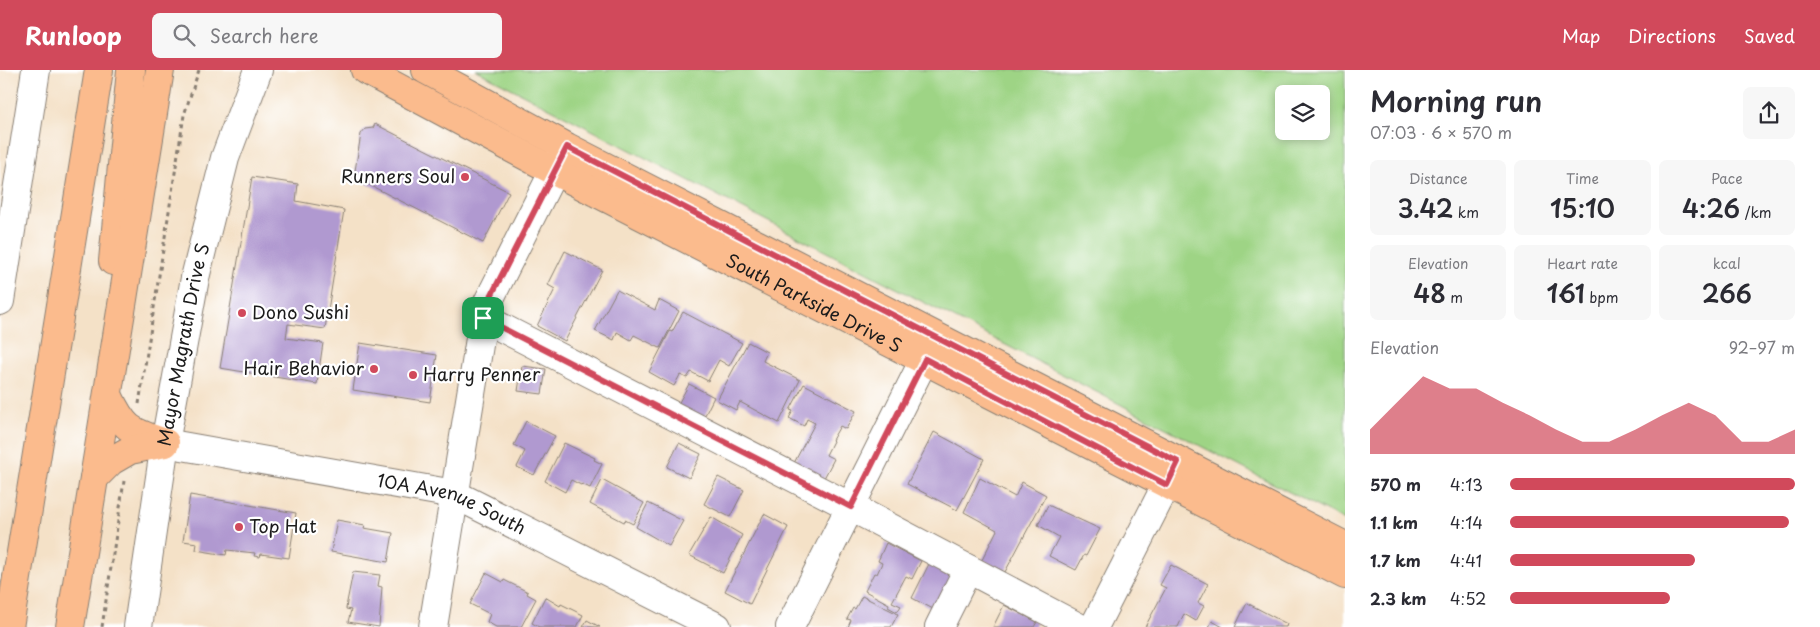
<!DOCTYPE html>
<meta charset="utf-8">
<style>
:root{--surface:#fff;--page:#f7f7f7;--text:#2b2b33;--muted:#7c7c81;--accent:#d1495b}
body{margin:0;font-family:"Playpen Sans",sans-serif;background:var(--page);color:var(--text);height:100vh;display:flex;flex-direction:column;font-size:19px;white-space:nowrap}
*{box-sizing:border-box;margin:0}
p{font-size:16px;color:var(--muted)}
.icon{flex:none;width:28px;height:28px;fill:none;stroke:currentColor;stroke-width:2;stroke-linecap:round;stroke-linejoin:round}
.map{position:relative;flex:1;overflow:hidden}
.details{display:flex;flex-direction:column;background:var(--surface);width:475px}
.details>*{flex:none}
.tools{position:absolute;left:1275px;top:15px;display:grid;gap:10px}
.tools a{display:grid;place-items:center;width:55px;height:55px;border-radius:8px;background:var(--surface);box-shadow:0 2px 8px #0003;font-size:25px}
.pin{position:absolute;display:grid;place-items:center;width:42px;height:42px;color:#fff;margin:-21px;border-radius:10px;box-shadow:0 2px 8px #0006}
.round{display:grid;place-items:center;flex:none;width:52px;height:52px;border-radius:8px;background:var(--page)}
.headline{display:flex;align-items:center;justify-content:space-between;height:85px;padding:0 25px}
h1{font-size:28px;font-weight:600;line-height:38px}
.stats{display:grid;grid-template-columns:repeat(3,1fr);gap:8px;height:85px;padding:5px 25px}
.stats div{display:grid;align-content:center;border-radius:8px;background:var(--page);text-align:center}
.stats b{font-size:25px;font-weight:600}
.stats small{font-size:14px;font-weight:400}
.stats p{font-size:14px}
.chart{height:140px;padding:10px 25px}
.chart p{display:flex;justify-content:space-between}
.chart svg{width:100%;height:90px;margin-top:5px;fill:var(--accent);opacity:.7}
ul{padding:0 25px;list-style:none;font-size:16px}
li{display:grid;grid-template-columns:80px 60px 1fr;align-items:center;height:38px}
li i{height:12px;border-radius:6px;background:var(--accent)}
header{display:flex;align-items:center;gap:30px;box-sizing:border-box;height:70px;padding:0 25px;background:var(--accent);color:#fff}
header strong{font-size:24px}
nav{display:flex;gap:28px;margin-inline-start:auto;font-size:18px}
.search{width:350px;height:45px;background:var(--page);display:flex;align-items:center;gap:12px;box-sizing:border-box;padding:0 18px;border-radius:8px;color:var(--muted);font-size:19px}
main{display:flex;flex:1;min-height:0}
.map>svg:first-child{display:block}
.green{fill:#9ed485;stroke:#5d7850;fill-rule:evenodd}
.building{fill:#b099d0}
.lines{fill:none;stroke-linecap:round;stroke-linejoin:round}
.minor-casing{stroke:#887e72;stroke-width:30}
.major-casing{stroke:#887e72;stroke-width:30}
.path{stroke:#887e72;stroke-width:3;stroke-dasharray:4 4;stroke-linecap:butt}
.minor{stroke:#fff;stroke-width:28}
.major{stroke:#fbbb8d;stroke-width:28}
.route-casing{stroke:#fff;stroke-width:10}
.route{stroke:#d1495b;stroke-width:6}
.poi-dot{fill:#d1495b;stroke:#fff;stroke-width:2}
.labels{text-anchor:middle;stroke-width:4.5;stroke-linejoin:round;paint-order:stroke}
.poi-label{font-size:18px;fill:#1c1c1c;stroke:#fff;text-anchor:start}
.street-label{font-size:18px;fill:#1c1c1c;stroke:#fff}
</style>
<header>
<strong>Runloop</strong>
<div class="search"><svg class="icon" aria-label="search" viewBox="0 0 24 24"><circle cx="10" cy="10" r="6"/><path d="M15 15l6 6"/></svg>Search here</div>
<nav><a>Map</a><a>Directions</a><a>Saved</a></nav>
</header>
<main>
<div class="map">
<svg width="1345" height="557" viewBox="0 0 1345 557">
<rect width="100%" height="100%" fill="#fff"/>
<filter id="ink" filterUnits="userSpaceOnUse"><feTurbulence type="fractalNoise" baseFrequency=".02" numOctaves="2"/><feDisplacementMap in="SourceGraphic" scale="10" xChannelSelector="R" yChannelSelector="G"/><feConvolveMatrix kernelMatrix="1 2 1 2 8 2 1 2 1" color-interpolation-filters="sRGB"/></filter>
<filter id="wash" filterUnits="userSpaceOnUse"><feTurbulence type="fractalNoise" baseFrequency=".0096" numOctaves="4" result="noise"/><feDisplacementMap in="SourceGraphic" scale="20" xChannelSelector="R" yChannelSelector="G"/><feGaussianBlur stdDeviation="1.12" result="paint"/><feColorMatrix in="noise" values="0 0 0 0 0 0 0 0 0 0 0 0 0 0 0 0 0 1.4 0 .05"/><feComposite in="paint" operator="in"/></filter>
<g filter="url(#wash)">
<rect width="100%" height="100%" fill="#f4e1c7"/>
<path class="green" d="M476,0h869v451zM1284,24h37v37h-37z"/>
<g id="blocks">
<path class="building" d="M375,54l134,68 -26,51 -129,-66 7,-43 4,-5 8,-1z
M252,107l46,7 -2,17 48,9 -19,119 -37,-5 -2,14 37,5 -6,41 -97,-16z
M565,181l37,19 -37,71 -28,-15 18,-37 -7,-4z
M617,220l38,20 4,-10 20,11 -19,37 -26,-13 -3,5 -14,-8 -3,8 -19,-9z
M683,242l59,31 -13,23 -10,-6 -11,21 -17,-9 -4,6 -7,-3 -6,11 -25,-14 21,-41 2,1z
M748,272l19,10 -4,9 37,19 -21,43 -39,-21 -4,8 -19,-10z
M360,273l77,12 -7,47 -77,-12z
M522,296l24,3 -4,25 -24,-3z
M689,314l25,13 -11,22 -26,-13z
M804,314l52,27 -10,18 -6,-3 -8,14 1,1 -7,14 8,4 -11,21 -30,-15 22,-42 -8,-4 -3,7 -15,-8 4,-7 -3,-1z
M526,351l29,15 -21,39 -17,-8 8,-16 -11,-6z
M934,362l50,27 -27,51 -50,-26z
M564,373l31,15 -1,2 8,4 -12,24 -8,-4 -1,1 -10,-5 -6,12 -20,-11z
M679,373l22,11 -12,24 -22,-11z
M718,407l26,13 -14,27 -26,-13z
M980,408l35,19 7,-15 24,13 -41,77 -23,-12 15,-30 -33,-18z
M602,410l42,23 -11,21 -8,-4 -1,2 -34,-18z
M190,425l106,18 -7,45 -28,-4 -1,3 -6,-1 1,-3 -28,-3 -1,5 -30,-5 1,-7 -14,-2z
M648,433l35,18 -14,25 -33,-19z
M1048,435l52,24 -14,27 -2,-1 -8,15 -27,-14 10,-19 -21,-12z
M764,444l24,13 -38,77 -25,-13z
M711,447l31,18 -19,38 -34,-18z
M337,450l28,5 -1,3 29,5 -5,29 -57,-10z
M886,473l35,18 -9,18 -6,-3 -14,26 9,4 -4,6 -9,-5 1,-3 -24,-13 9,-18 3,1 5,-11 -4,-2z
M929,494l23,13 -17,33 -23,-12z
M1171,495l37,19 -10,19 6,3 -8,15 -12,-7 -6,13h-33l21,-39 -6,-3z
M353,502l27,3 -2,11 4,1 -3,40 -31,-5 3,-12 -5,-1 1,-7z
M486,503l17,9 1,-2 24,12 -1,2 9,5 -15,28h-25l-9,-5 3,-8 -20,-10z
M862,526l36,18 -7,13h-43l3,-7 -4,-1 6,-11 2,1z
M545,527l15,9 1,-2 22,11 -6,12h-38l-7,-4z
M1247,533l40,21 -1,3h-51z
M1004,535l33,17 -3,5h-41z
M587,550l13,7h-17z
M1212,551l11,6h-14z"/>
</g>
</g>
<g filter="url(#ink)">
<use href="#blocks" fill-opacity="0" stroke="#887e72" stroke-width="1"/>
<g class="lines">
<g class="minor-casing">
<g id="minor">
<path d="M0,231l36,-231"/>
<path d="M483,248l368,189 227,120"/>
<path id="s1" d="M165,373l289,51 263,133"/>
<path id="s2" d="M138,557l27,-184 30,-165 30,-120 33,-88"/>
<path d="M433,557l52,-319 80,-159"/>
<path d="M790,557l145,-289"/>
<path d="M939,557l29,-58"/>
<path d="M1094,557l83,-163"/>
</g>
</g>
<g class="major-casing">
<g id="major">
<path id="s3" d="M365,0l189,101 791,404"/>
<path d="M426,0l141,77 778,399"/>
<path d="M113,191l18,-191"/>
<path d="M109,327c16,34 22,34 56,46"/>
<path d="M94,408l17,-17 19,-11 35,-7"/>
<path d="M9,557l90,-557"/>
<path d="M70,557l90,-557"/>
</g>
</g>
<path class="path" d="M139,334l45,-289 15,-45
M102,557l22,-146"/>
<use href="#minor" class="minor"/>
<use href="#major" class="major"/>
</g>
</g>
<g class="lines" filter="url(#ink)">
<g class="route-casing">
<path id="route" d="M567,77l611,315 -11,23 -242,-126 -74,148 -368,-189 2,-10z"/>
</g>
<use href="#route" class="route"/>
</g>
<g class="poi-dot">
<circle cx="465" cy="107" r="5"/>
<circle cx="242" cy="243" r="5"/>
<circle cx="374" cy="299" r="5"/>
<circle cx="413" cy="305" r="5"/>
<circle cx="239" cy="457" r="5"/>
</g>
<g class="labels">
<g class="poi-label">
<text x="455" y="113" text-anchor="end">Runners Soul</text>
<text x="252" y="249">Dono Sushi</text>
<text x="364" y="305" text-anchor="end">Hair Behavior</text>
<text x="423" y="311">Harry Penner</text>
<text x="249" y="463">Top Hat</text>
</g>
<g class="street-label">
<text dy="6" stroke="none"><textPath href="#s3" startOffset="506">South Parkside Drive S</textPath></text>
<text dy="6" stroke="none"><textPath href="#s2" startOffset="286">Mayor Magrath Drive S</textPath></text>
<text dy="6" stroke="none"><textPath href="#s1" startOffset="294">10A Avenue South</textPath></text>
</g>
</g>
</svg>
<div class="tools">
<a><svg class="icon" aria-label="layers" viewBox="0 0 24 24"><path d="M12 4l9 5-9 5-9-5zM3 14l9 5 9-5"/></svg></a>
</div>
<div class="pin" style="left:483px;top:248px;background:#1e9e55"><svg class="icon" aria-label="arrive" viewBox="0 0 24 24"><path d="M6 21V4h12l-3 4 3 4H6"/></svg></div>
</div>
<section class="details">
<div class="headline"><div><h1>Morning run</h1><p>07:03 · 6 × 570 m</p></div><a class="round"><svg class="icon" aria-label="share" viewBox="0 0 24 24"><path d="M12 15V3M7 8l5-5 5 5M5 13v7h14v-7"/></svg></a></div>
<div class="stats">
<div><p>Distance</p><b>3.42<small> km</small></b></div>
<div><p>Time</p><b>15:10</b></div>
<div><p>Pace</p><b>4:26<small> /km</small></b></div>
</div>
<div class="stats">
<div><p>Elevation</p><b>48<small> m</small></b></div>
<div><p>Heart rate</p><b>161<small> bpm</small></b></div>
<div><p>kcal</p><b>266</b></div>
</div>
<div class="chart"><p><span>Elevation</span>92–97 m</p>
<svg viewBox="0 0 160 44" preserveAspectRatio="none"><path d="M0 44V32L10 19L20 6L30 12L40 12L50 19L60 25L70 32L80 38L90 38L100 32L110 25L120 19L130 25L140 38L150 38L160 32V44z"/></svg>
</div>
<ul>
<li><b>570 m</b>4:13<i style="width:100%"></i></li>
<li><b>1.1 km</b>4:14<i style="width:98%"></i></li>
<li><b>1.7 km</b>4:41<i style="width:65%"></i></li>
<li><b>2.3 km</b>4:52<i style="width:56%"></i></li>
</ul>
</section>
</main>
